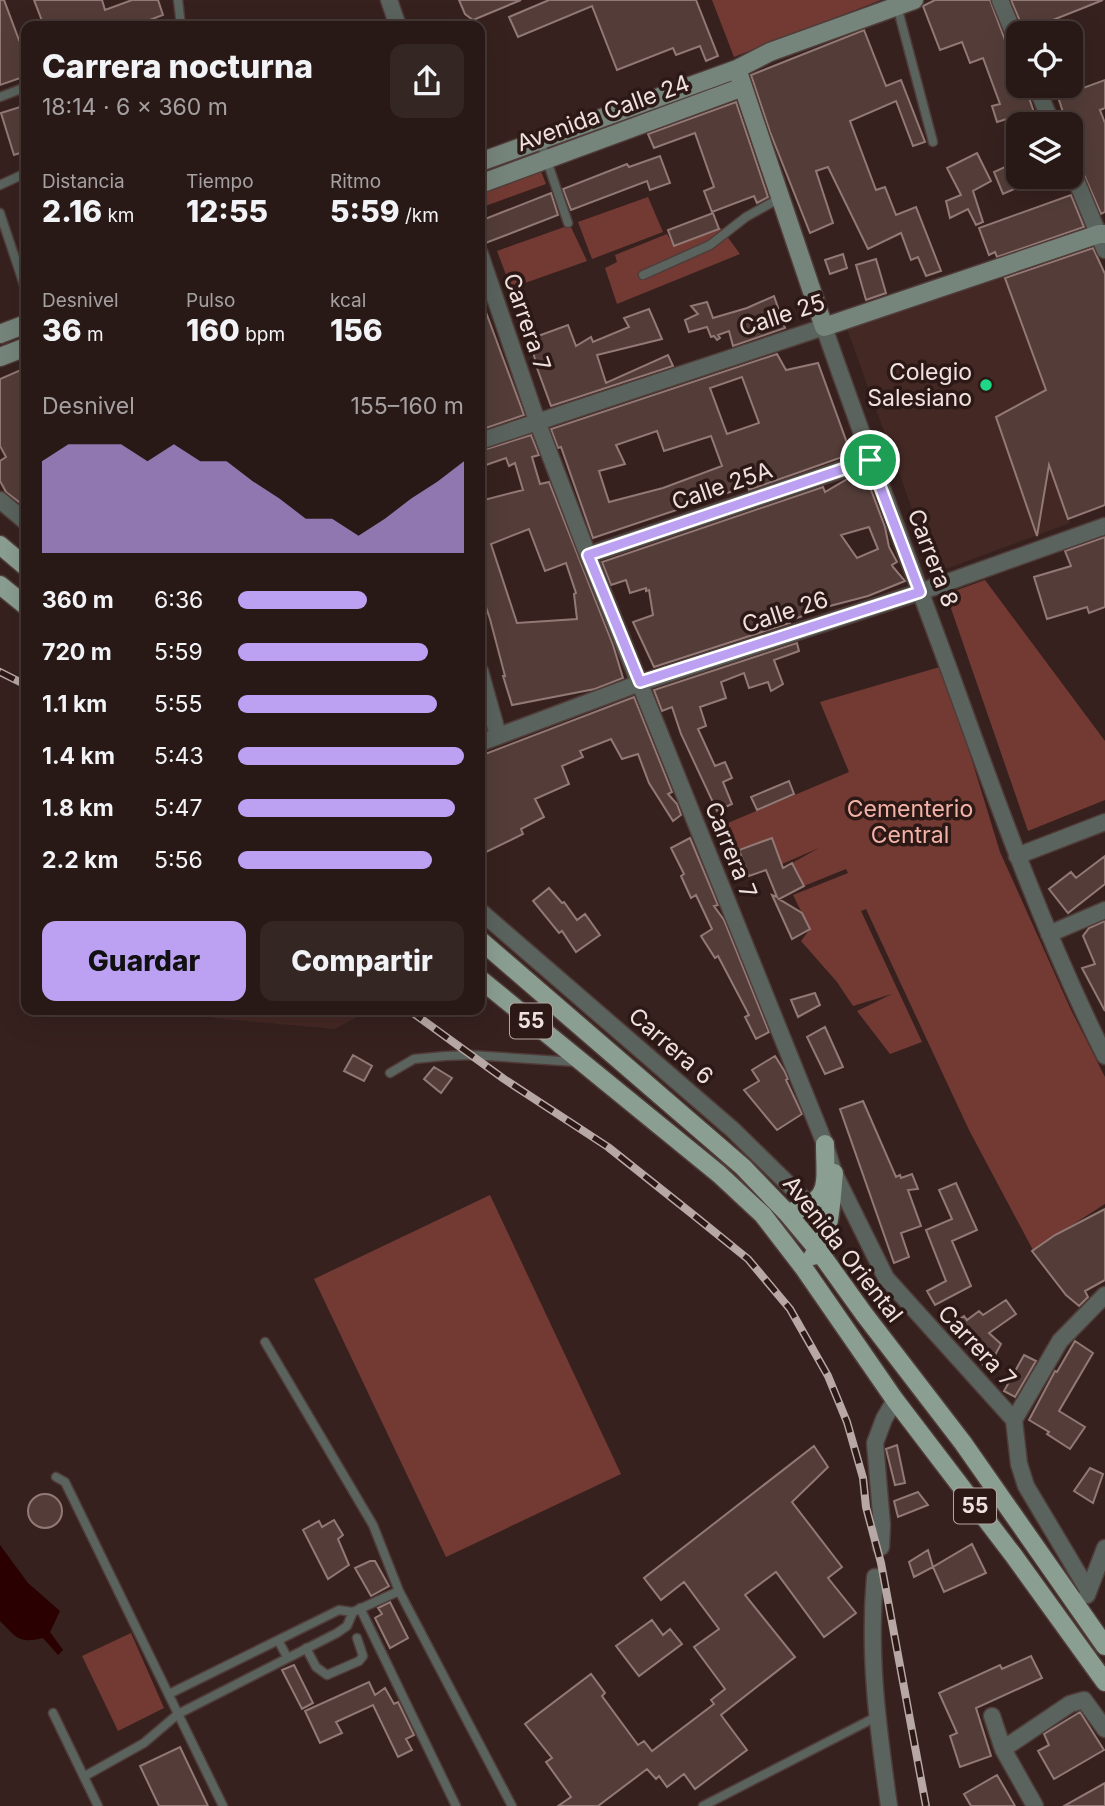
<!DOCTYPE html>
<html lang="es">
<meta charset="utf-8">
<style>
:root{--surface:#281916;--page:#342623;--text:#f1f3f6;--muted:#a5a0a1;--line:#443835;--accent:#bca0f2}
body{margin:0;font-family:Inter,sans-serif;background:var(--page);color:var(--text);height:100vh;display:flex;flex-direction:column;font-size:26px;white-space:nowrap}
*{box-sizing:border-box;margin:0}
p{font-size:23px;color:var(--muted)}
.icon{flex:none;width:38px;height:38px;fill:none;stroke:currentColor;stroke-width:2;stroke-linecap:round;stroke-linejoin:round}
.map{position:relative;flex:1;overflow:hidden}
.drawer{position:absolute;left:21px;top:21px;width:464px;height:994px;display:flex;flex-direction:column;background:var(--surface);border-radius:14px;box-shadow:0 7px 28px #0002,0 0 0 2px var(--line)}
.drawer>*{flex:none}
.controls{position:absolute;left:1006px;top:21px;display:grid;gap:14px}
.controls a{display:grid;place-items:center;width:77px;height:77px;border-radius:14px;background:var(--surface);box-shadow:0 7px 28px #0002,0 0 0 2px var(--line);font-size:35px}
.pin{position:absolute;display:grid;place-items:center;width:60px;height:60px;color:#fff;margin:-30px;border:4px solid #fff;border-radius:50%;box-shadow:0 2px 7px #0007}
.round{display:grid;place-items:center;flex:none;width:74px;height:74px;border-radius:14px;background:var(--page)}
.headline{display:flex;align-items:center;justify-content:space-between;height:119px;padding:0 21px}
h1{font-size:32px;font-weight:800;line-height:52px}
.metrics{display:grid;grid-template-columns:repeat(3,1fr);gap:10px;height:119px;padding:7px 21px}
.metrics div{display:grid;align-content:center}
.metrics b{font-size:30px;font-weight:800}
.metrics small{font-size:19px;font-weight:400}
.metrics p{font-size:19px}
.chart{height:196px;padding:14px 21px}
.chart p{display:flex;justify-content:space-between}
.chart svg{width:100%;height:126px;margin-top:7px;fill:var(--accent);opacity:.7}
.primary-button{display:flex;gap:14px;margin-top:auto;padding:14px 21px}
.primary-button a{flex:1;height:80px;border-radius:14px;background:var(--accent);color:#111;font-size:28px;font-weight:800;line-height:80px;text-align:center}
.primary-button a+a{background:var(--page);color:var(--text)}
ul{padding:0 21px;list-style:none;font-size:23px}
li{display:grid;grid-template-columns:112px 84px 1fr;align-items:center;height:52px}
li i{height:18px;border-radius:9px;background:var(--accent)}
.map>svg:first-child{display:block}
.built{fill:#442824}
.green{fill:#733a33}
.water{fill:#2a0000}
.building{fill:#543d39;stroke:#937975;stroke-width:2;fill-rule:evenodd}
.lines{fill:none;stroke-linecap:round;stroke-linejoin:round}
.service-casing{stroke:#503c39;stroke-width:11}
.minor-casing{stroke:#503c39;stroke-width:19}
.secondary-casing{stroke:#503c39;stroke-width:21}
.primary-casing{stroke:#503c39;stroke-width:21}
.service{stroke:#5a635d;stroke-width:8}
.minor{stroke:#5a635d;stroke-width:16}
.secondary{stroke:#76857b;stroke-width:18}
.primary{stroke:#8b9e92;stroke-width:18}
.rail-casing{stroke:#b8a8a5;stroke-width:8}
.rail{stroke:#2c1815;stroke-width:5;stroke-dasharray:16;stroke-linecap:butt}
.route-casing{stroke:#fff;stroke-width:14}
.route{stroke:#bca0f2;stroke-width:9}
.poi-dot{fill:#1fd887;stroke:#2c1815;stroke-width:2.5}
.labels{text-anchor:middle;stroke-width:7;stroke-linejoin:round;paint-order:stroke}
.shield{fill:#2c1815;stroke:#b4a5a2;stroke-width:2}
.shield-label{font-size:21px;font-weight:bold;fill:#efe1de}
.street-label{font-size:23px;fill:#efe1de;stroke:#2c1815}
.poi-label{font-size:23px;fill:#efe1de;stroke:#2c1815;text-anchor:end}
.park-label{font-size:23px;fill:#f3b2a7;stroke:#2c1815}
</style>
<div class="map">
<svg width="1105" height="1806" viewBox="0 0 1105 1806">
<rect width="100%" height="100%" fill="#36211e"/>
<path class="built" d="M1092,239l13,35 -56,191 21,58 -135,50 -89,-247z
M219,1010h151l-35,19 -121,-11z"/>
<path class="green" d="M712,0h169l-147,57z
M539,166l7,18 -66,24v-20z
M648,197l15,35 -71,27 -14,-37z
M570,225l17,36 -76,27 -14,-37z
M721,228l19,26 -123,50 -12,-36 12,-6 -2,-7 52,-21 7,12z
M985,580l120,161v59l-77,31 -82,-237z
M943,666l57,186 71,158 34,67v127l-72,46 -64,-120 -103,-221 -5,2 61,131 -32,12 -33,-43 35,-17 -39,12 -16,-24 -36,-41 9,-12 -17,-34 55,-22 -2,-4 -42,17 -12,-23 27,-15 -37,16 -10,-26 -39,13 -17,-23 133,-56 -29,-70z
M490,1195l131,279 -175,83 -132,-278z
M131,1633l33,75 -46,23 -36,-75z"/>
<path class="water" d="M0,1545l28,38 32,28 -10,21 13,18 -5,5 -15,-17c-24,6 -26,0 -43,-17z"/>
<path class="building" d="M0,0h4l15,40 7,-3v39l-26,9z
M34,0h68l3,10 27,-10h26l5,15 -29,11h-90z
M459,0h62l-48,20 -8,-6z
M549,0h147l22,56 -12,5 -6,-15 -24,9 -3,-7 -56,22 -25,-64 -74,31 -9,-20z
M935,0h55l28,75v11h5l3,10 2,-1 10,29h-17l-4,-8 -20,6 -5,-16 8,-2 -17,-46 -13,5 -8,-21 -22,8 -17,-44z
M1011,0h92l-50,20 1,6h-14l-1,-5 -17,5z
M864,30l22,56 15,-6 24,62 -12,4 -17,-45 -46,20 26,69 9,-3 11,28 20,-8 25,64 -15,5 -8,-19 -7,3 -10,-27 -33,16 -40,-82 -12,4 17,52 -23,10 -40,-101 -19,-57z
M1105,80v28l-5,2 5,13v89l-4,2 -24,-55 2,-1 -8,-23v-11h-4l-9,-27z
M736,102l32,95 -11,6 -3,-7 -42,16 -8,-21 10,-4 -19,-54 -41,15 -6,-14z
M26,105v46l-12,4 -13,-42z
M977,153l14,28 -18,10 10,31 -7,3 -8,-16 -18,9 -4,-17 15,-6 -14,-27z
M660,156l10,27 -20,7 -3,-9 -76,29 -8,-21 64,-25 2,3z
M1018,161v16h24l-39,17 -9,-22z
M551,193l7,22 -75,29 -3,-11v-12z
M1071,195l13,32 -87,30 -2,-5 -6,3 -10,-27z
M713,213l6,16 -45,17 -6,-16z
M1093,248l12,26v231l-37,14 -19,-54 -12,71 -41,-119 50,-27 -41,-112z
M843,254l4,14 -17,6 -5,-14z
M876,259l10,34 -20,7 -10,-35z
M480,296l44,119 -44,15z
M774,296l11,32 -52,18 -4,-15 -11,4 2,3 -3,2 -3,-4 -3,1 -4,-10 -18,5 -4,-12 13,-6 -7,-8 16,-4 6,16 34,-10z
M649,309l13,30 -65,16 9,28 62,-28 5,11 -122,40 -14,-38 -7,-29 38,-14 8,21 15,-9 2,5 36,-15 -5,-9z
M777,354l9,16 32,-7 33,91 -102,36 -1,-4 -155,52 -32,-91 -3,1 -7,-19zM742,377l17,46 -32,11 -17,-46zM657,431l7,20 47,-15 11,30 -59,22 -54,14 -10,-31 26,-7 -9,-19z
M23,369l3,8v126l-3,2 -17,-13 -6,-11v-20l6,-4 -6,-11v-67z
M531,435l8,20 -7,2 8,27 9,-2 64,163 10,33 -28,11 -83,16 -9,-29h2l-15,-57 -10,-30v-88l43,-11 -8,-27 -6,3 -3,-8 -26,9v-16zM529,529l16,42 21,-8 10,30 -2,1 3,25 -60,4 -26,-79z
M865,474l20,53 4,20 8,15 -5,3 1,2 12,14 -37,15 -42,11 -37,14 1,2 -136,44 -21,-45 20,-7 -4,-25 -3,1v-3l-16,5 -4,-13 -15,5 -9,-23 221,-75 2,5 24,-14zM869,527l9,22 -21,9 -16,-23z
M1105,537v70l-16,6 -2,-6 -40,12 -13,-42 37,-11 -6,-15z
M797,643l2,8 -25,9 9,24 -12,7 -3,-9 -19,6 -5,-15 -23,9 5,16 -26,9 6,19 -8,3 17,37 10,-4 7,16 -9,4 9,22 -15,7 -36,-77 -9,-27 -10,4 -8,-21z
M634,697l38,95 -4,2 9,10 4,11 -8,6 -24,-38 -11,-29 -16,5 -11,-20 -31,12 3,6 -21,9 7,18 -34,15 9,18 -23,12 2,5 -43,21v-99z
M789,781l5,13 -37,16 -6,-13z
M690,838l28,67 -4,1 10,14 45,112 -13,7 -11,-22 4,-2 -31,-59 -3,2 -14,-22 11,-7 -16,-34 -5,3 -10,-22 3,-2 -13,-26z
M772,838l11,30 9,-5 12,23 -25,13 23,14 8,16 -18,10 -20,-44 5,2 -11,-27 -17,6 -10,-26z
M1105,856v28l-37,29 -19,-24 22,-17 5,6z
M549,888l13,15 2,-1 13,18 8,-6 15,21 -24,17 -14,-21 -3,2 -26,-32z
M1105,921v90l-23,-43 13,-4 -12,-28 6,-8z
M815,993l5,12 -22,12 -7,-17z
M825,1027l18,40 -18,7 -18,-37z
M353,1055l19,11 -8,15 -20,-10z
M775,1056l10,16 3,7 -2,1 16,34 -25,16 -33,-40 15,-9 -7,-11z
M434,1067l18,11 -11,15 -17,-14z
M863,1101l33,76 4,-2 1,3 11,-4 6,15 -10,1 13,36 -20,7 8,24 -15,6 -54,-154z
M956,1183l21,47 -25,11 19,45 -36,19 -8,-14 19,-10 -20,-51 26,-11 -13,-29z
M1105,1209v71l-20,11 3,6 -9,9 -13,-11 -34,-44 23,-16z
M1006,1300l10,14 -27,19 12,11 -14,26 -36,-45 13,-9 3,4 12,-9 4,4z
M1075,1341l18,12 -34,58 26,16 -15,22 -23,-15 2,-2 -20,-12 26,-49 2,1z
M1024,1355l12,6 -21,36 -11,-6z
M897,1445l8,38 -10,2 -9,-36z
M814,1446l14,21 -36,35 50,65 -14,11 28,35 -32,24 -48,-65 -31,23 50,62 -74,58 26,35 -52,39 -11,-15 -17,13 -8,-11 -3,3 -9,-10 -49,37h-40l13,-9 -25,-35 6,-4 -27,-34 66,-50 14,19 -3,3 36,49 6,-4 8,10 62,-47 -3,-4 14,-11 -31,-42 25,-18 -35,-47 -23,18 -17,-22z
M1090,1468l13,6 -10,29 -19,-12z
M918,1492l10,13 -30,12 -4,-16z
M28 1511a17 17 0 1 1 34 0a17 17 0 1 1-34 0Z
M334,1520l9,15 -5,4 11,26 -21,14 -25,-49 16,-9 3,6z
M972,1544l14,29 -42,19 -11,-25z
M928,1550l5,17 -19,10 -5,-15z
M370,1561h5l14,25 -18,10 -16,-28z
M390,1602l18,36 -18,10 -15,-30 7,-4 -4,-6z
M652,1620l11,15 7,-6 12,15 -43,32 -23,-30z
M1031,1656l11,22 -66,30 15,48 -31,11 -10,-31 7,-3 -18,-40 61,-28 2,4z
M294,1665l19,38 -11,6 -20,-39z
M369,1682l6,13 10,-7 9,16 4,-2 16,33 -8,4 6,11 -14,7 -25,-52 -37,17 6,11 -22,10 -15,-32z
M1080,1712l24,38 -50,29 -16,-28 11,-6 -5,-11z
M180,1747l28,59h-49l-19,-40z
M997,1775l18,31h-44l-7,-12z
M1105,1783v23h-41z"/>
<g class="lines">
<g class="service-casing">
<path id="service" d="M178,0l3,26
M897,6l36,136
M0,97l26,-10
M540,140l28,83
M0,185l26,-12
M0,213l26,78
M643,275l67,-30 36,-28 34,-19
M390,1073l24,-14 31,-3 26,-1 105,7
M265,1342l108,183 26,66 113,215
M56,1477l9,5 158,324
M360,1608l96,198
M278,1640l9,17
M306,1648l10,19 11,8 32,-14 4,-5 -6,-18
M169,1694l170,-84 14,2 46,-21
M53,1713l45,93
M85,1776l59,-33 34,-29 159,-81 10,-7 6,-14
M703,1806l173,-89"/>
</g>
<g class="minor-casing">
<path id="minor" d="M389,0l9,26
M1000,0l18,44
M1036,86l16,38
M1071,168l34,82
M480,254l57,167 51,134 237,589 9,29 52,105 128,142
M480,441l344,-114c40,116 84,230 126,345 47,130 93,260 155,384
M0,500l26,22
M588,555l282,-95
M480,671l18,64
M480,743l160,-60 280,-91 185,-66
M1017,856l88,-34
M480,911l253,219 95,93
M1049,934l56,-24
M881,1547l1,-22 -7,-82 9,-24 11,-19
M875,1577c-7,78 3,152 14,229
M1088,1590l-62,-104 -7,-22 -5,-44 46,-79 45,-46
M1087,1595l18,-47
M992,1716l11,33 32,57
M1003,1749l67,-45 14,-4 21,29"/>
</g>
<g class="secondary-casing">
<path id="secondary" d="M737,69l87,258 275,-93h6
M480,162l257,-93 33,-17 144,-52
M480,184l263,-97
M0,334l26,-10
M0,357l26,-10"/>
</g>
<g class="primary-casing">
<path id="primary" d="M0,545l26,22
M0,585l26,21
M480,940l263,227 44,46 31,37 46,64 99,129 142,203
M480,979l239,195 44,41 40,52 92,133 119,156 91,126
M787,1213c46,-13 38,-27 38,-69
M813,1256c19,-20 18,-57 21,-83"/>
</g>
<use href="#service" class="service"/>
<use href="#minor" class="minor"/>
<use href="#secondary" class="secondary"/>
<use href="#primary" class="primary"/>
<g class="rail-casing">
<path id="rail" d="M0,672l26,13
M409,1010l95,69 104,68 83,66 57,46 42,50 38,67 19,46 16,56 3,29 15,56 45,243"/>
</g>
<use href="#rail" class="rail"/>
</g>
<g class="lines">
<g class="route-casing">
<path id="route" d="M870,460l50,132 -280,90 -52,-127z"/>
</g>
<use href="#route" class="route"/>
</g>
<circle class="poi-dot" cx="986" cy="385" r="7"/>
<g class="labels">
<g class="shield">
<rect x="510" y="1003.5" width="42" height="35" rx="5"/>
<rect x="954" y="1488.5" width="42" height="35" rx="5"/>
</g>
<g class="shield-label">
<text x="531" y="1028">55</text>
<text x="975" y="1513">55</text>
</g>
<g class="street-label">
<text transform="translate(603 113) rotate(-20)" y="8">Avenida Calle 24</text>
<text transform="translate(782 315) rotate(-18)" y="8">Calle 25</text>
<text transform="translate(527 322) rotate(71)" y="8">Carrera 7</text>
<text transform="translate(722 486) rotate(-19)" y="8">Calle 25A</text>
<text transform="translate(933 558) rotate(69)" y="8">Carrera 8</text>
<text transform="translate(785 612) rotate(-18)" y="8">Calle 26</text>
<text transform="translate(731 850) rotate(68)" y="8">Carrera 7</text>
<text transform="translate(671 1046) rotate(41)" y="8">Carrera 6</text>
<text transform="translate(843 1249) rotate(52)" y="8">Avenida Oriental</text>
<text transform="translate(977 1346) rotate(47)" y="8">Carrera 7</text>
</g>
<g class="poi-label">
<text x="972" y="380">Colegio<tspan x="972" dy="26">Salesiano</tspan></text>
</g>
<g class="park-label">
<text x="910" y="817">Cementerio<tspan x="910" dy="26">Central</tspan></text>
</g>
</g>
</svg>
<div class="controls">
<a><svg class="icon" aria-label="locate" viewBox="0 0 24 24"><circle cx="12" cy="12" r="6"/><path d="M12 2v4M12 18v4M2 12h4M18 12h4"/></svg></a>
<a><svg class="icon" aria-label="layers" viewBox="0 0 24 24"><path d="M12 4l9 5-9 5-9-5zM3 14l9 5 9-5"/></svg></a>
</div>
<div class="pin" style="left:870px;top:460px;background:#1e9e55"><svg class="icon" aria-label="arrive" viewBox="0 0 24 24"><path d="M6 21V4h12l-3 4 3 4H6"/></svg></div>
<section class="drawer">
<div class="headline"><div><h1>Carrera nocturna</h1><p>18:14 · 6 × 360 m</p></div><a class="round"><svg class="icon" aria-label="share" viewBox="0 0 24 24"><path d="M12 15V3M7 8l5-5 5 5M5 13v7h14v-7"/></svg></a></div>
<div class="metrics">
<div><p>Distancia</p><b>2.16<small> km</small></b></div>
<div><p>Tiempo</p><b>12:55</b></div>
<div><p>Ritmo</p><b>5:59<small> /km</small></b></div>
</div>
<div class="metrics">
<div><p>Desnivel</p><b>36<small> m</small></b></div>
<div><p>Pulso</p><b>160<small> bpm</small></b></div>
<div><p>kcal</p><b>156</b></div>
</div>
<div class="chart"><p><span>Desnivel</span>155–160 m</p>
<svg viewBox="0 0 160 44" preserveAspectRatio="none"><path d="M0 44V12L10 6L20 6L30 6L40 12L50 6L60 12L70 12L80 19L90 25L100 32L110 32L120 38L130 32L140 25L150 19L160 12V44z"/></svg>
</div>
<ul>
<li><b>360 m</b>6:36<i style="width:57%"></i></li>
<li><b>720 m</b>5:59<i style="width:84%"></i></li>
<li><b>1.1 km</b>5:55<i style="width:88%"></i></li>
<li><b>1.4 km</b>5:43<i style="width:100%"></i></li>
<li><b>1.8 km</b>5:47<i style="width:96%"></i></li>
<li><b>2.2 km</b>5:56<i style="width:86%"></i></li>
</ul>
<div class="primary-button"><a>Guardar</a><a>Compartir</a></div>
</section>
</div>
